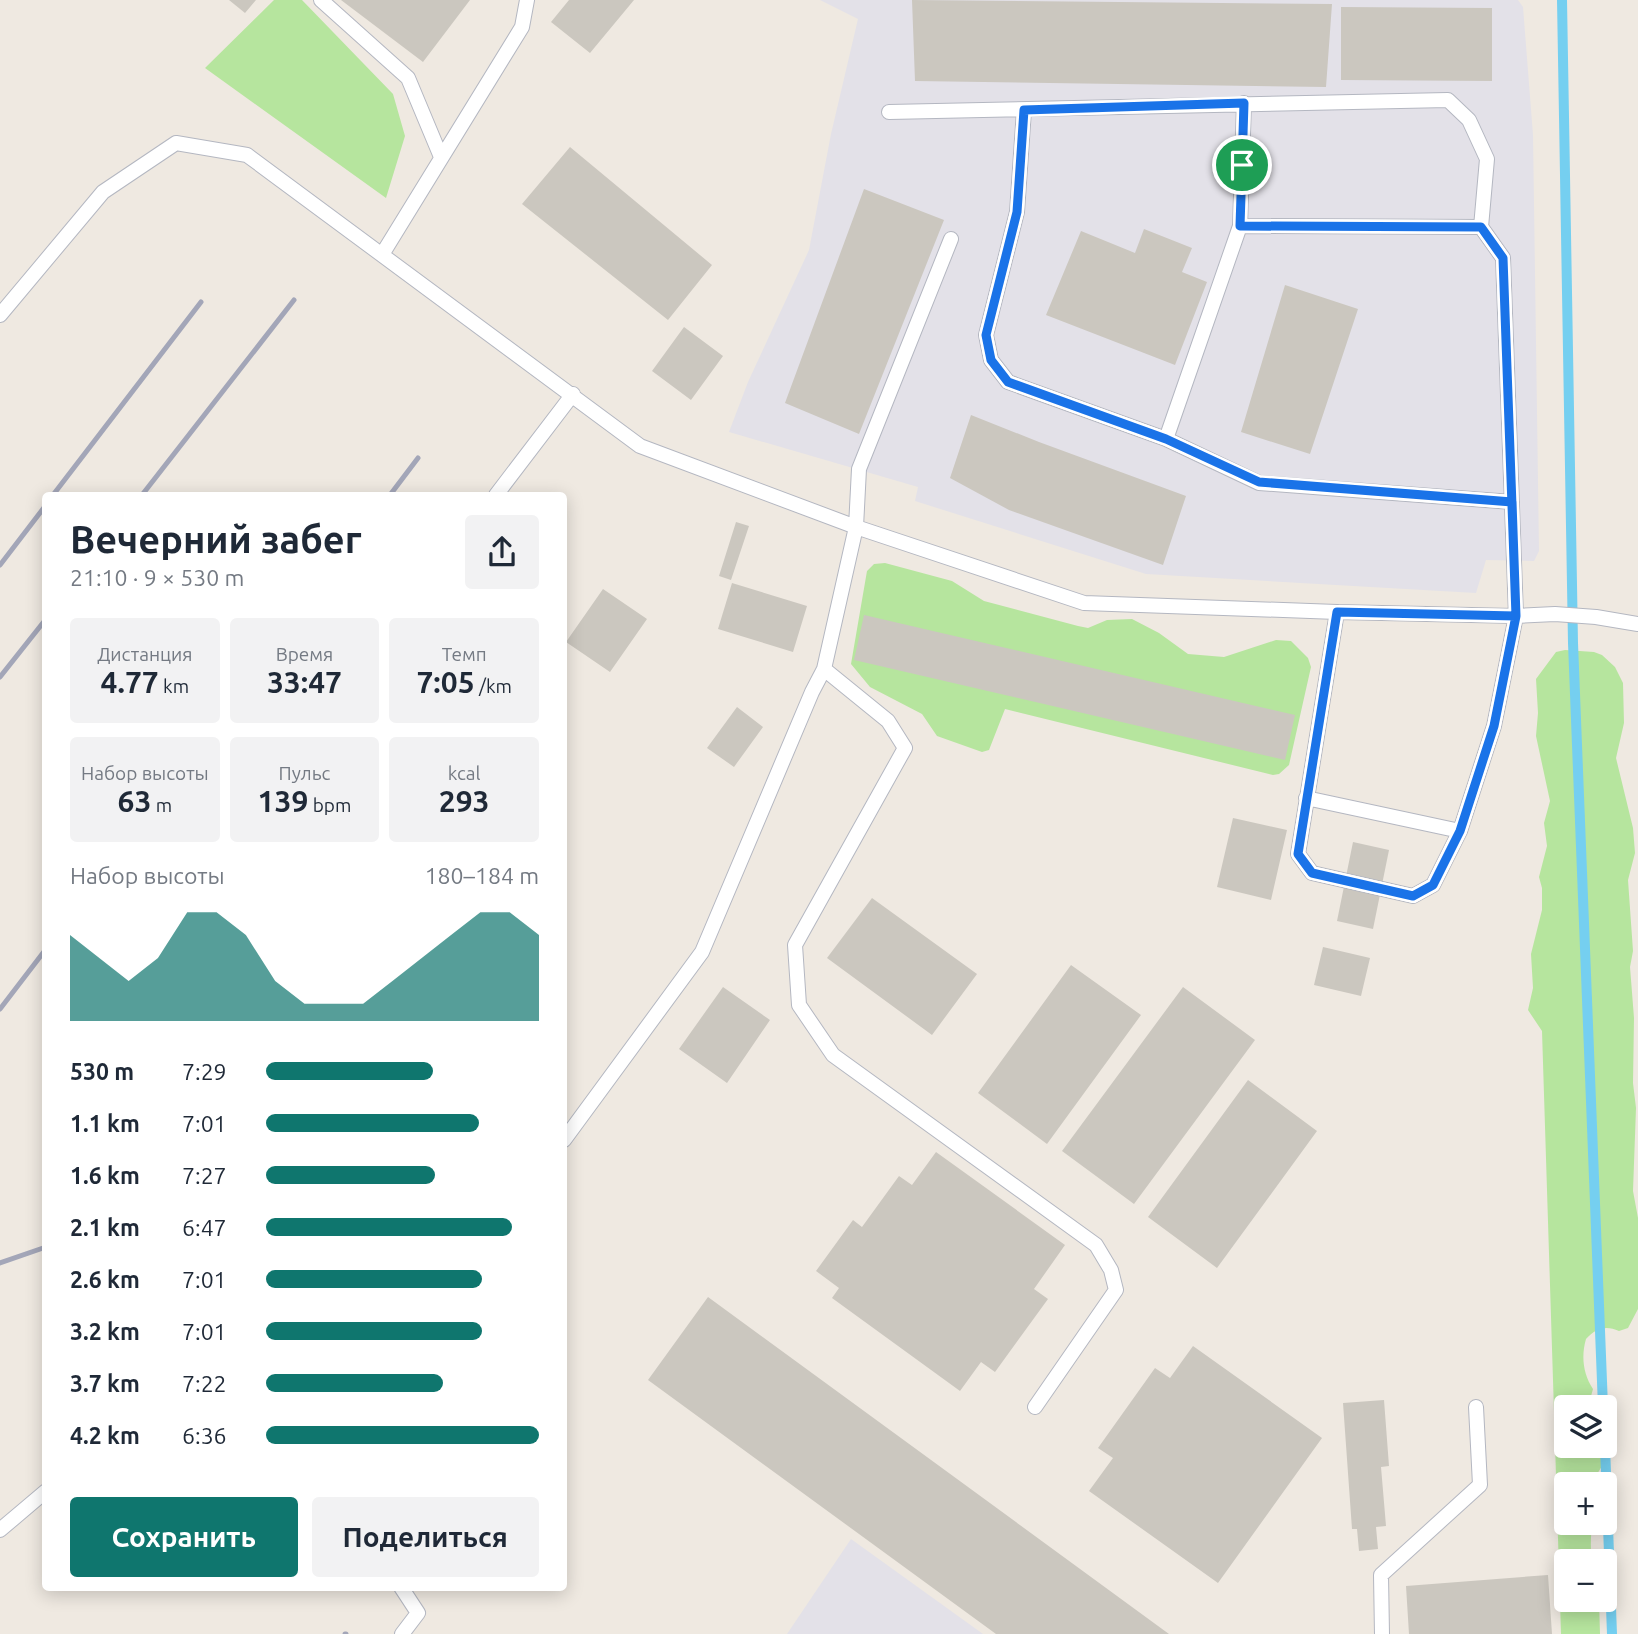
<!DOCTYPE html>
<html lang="ru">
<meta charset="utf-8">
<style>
:root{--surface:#fff;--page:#f2f2f3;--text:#1f2937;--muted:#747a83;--accent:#0f766e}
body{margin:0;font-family:Ubuntu,sans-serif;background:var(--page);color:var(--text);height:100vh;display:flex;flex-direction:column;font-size:26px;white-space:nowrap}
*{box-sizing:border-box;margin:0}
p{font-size:23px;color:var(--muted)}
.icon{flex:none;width:38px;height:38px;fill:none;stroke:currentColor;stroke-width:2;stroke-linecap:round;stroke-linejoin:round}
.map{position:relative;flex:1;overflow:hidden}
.sheet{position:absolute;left:42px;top:492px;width:525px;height:1099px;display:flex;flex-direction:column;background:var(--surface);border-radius:7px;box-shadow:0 4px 18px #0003}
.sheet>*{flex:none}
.tools{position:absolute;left:1554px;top:1395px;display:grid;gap:14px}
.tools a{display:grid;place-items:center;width:63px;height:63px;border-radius:7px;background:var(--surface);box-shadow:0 4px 18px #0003;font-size:35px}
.pin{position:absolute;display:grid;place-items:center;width:60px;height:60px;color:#fff;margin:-30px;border:4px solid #fff;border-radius:50%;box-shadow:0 2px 7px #0007}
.round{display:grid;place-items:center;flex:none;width:74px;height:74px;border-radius:7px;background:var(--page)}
.summary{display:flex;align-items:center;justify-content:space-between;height:119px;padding:0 28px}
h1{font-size:38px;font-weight:700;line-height:52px}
.stats{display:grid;grid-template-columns:repeat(3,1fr);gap:10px;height:119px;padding:7px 28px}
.stats div{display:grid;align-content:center;border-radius:7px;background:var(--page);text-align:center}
.stats b{font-size:30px;font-weight:700}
.stats small{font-size:19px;font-weight:400}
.stats p{font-size:19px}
.chart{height:196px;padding:14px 28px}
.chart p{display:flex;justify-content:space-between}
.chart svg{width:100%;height:126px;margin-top:7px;fill:var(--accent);opacity:.7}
.button{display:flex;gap:14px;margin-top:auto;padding:14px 28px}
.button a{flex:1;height:80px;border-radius:7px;background:var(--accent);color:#fff;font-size:28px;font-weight:700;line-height:80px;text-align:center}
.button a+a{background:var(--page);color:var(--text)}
ul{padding:0 28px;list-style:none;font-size:23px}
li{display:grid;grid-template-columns:112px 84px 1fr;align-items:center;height:52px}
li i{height:18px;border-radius:9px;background:var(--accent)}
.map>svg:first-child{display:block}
.industrial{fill:#e3e1e8}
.green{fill:#b6e59e}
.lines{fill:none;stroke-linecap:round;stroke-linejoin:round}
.stream{stroke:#75cff0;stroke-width:10}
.building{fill:#cbc7bf}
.service-casing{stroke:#b4b7c1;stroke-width:16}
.service{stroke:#fff;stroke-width:14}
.rail{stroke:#a3a6b8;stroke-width:5}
.route-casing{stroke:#fff;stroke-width:14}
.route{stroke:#1a73e8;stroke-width:9}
</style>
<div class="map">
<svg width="1638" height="1634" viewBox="0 0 1638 1634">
<rect width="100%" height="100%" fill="#efe9e1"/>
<path class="industrial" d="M820,0h698l5,7 10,128 6,416 -5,10 -48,-1 -10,33 -330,-19 -231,-73 3,-14 -189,-55 19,-50 61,-132 22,-116 27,-115z
M851,1539l132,95h-196z"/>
<path class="green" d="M274,0h28l91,94 12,42 -19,62 -181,-130z
M885,563l67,18 32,20 94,25 10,2 19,-8 25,-1 27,14 29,21 36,3 52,-17 15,1 17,17 3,9 -22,98 -10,9 -6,1 -268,-66 -16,41 -7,2 -45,-16 -15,-22 -52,-27 -19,-23 16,-93 7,-7z
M1565,650l29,2 8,3 13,12 8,16 1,40 -8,35 17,70 2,25 -7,27 5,71 -3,16 4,51 -1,65 3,25 -3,83 5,27v91l-10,19 -9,3c-13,-6 -23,-3 -33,8 -5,17 -3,35 7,50l-5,18h-22v39h36c5,20 -2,21 -11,38h-25v38l26,1c-1,13 -2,24 0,38h-26v39h33l1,34h-39l-19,-603 -14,-21 5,-22 -2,-34 11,-44v-22l-3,-11 8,-31 -3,-23 6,-22 -14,-65 2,-23 -2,-34 20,-27z"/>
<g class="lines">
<path class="stream" d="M1562,0l11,643 30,764
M1605,1446l7,188"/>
</g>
<path class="building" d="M229,0h27l-11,13z
M341,0h129l-47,62z
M569,0h65l-44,53 -39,-31z
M912,0l420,4 -6,83 -411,-6z
M1341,7l151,1v73l-151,-1z
M570,147l142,118 -44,55 -146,-116z
M864,189l80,31 -85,214 -74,-31z
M1144,229l48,19 -10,24 25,10 -32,83 -129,-50 35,-84 54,22z
M1285,285l73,24 -48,145 -69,-22z
M684,327l39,29 -32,44 -39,-29z
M971,415l68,27 147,54 -23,69 -154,-55 -59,-32z
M736,522l13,4 -18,54 -12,-4z
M732,583l75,23 -14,46 -75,-23z
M603,589l44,30 -37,53 -44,-30z
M864,615l431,100 -10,45 -431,-100z
M737,707l26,20 -29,40 -27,-19z
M1233,818l54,12 -16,70 -54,-13z
M1353,842l36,8 -16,79 -36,-8z
M872,898l105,76 -45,61 -105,-77z
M1323,947l47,11 -9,38 -47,-11z
M1071,965l70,50 -94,129 -69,-51z
M723,987l47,33 -43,63 -48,-34z
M1183,987l72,53 -121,164 -72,-53z
M1248,1080l69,51 -100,137 -69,-51z
M936,1152l129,93 -31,44 14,10 -53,73 -14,-10 -21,29 -128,-93 7,-10 -23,-17 37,-51 9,7 37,-51 13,9z
M708,1297l461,337h-173l-348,-254z
M1193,1346l129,92 -104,145 -129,-92 24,-33 -15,-10 57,-80 15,10z
M1384,1400l5,66 -8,1 5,59 -10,1 2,22 -19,2 -2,-22h-5l-9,-126z
M1548,1575l4,59h-143l-3,-48z"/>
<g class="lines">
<g class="service-casing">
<path id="service" d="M321,0l87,78 33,79
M1024,110l-7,102 -31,123 5,25 17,22 158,57 93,44 253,19
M889,112l559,-12 21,20 18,39 -6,68 22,31 13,358 -22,110 -34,105 -27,54 -20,11 -101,-23 -14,-19 39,-242
M1240,226l241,1
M951,239l-92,230 -3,58 -32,142 64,52 17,27 -110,197 4,60 34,50 263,190 15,25 5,20 -81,117
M383,253l139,-226 5,-27
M0,315l103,-123 73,-49 71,12 393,291 216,81 228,76 253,9 179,4 39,-2 41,3 42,7
M1166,439l74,-213 4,-123
M496,495l77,-101
M1306,798l154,33
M564,1140l138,-188 110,-260 12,-23
M0,1530l46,-39
M401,1587l17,26 -16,21
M1382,1634l-1,-59 99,-90 -4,-78"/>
</g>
<use href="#service" class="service"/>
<path class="rail" d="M53,495l148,-193
M142,495l152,-195
M390,495l28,-37
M0,565l46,-60
M0,677l46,-58
M0,1009l46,-60
M0,1263l46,-16
M345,1634h1"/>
</g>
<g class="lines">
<g class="route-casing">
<path id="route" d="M1242,165l-2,61 241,1 22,31 13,358 -179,-4 -39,242 14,19 101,23 20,-11 27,-54 34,-105 22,-110 -4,-114 -253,-20 -93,-43 -158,-57 -17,-22 -5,-25 31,-123 7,-102 220,-7 -2,62"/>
</g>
<use href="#route" class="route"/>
</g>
</svg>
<div class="tools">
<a><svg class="icon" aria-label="layers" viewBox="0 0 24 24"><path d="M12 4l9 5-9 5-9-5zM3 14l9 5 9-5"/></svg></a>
<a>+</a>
<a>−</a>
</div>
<div class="pin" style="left:1242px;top:165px;background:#1e9e55"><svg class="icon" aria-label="arrive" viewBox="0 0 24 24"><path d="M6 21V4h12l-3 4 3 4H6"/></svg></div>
<section class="sheet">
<div class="summary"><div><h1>Вечерний забег</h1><p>21:10 · 9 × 530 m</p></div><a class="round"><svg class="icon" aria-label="share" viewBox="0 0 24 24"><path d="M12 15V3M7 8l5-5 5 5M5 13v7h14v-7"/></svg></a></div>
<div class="stats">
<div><p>Дистанция</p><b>4.77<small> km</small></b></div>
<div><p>Время</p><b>33:47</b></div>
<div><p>Темп</p><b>7:05<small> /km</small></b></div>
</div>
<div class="stats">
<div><p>Набор высоты</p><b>63<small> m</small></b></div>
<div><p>Пульс</p><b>139<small> bpm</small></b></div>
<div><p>kcal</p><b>293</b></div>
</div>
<div class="chart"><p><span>Набор высоты</span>180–184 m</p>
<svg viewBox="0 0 160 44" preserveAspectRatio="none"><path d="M0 44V14L10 22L20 30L30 22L40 6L50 6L60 14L70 30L80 38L90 38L100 38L110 30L120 22L130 14L140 6L150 6L160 14V44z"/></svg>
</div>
<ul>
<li><b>530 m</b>7:29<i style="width:61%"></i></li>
<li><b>1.1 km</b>7:01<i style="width:78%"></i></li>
<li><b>1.6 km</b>7:27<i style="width:62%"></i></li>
<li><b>2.1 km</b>6:47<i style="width:90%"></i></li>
<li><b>2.6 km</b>7:01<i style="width:79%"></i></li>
<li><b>3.2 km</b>7:01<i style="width:79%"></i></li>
<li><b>3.7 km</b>7:22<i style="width:65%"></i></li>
<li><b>4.2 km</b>6:36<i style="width:100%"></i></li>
</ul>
<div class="button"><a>Сохранить</a><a>Поделиться</a></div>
</section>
</div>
